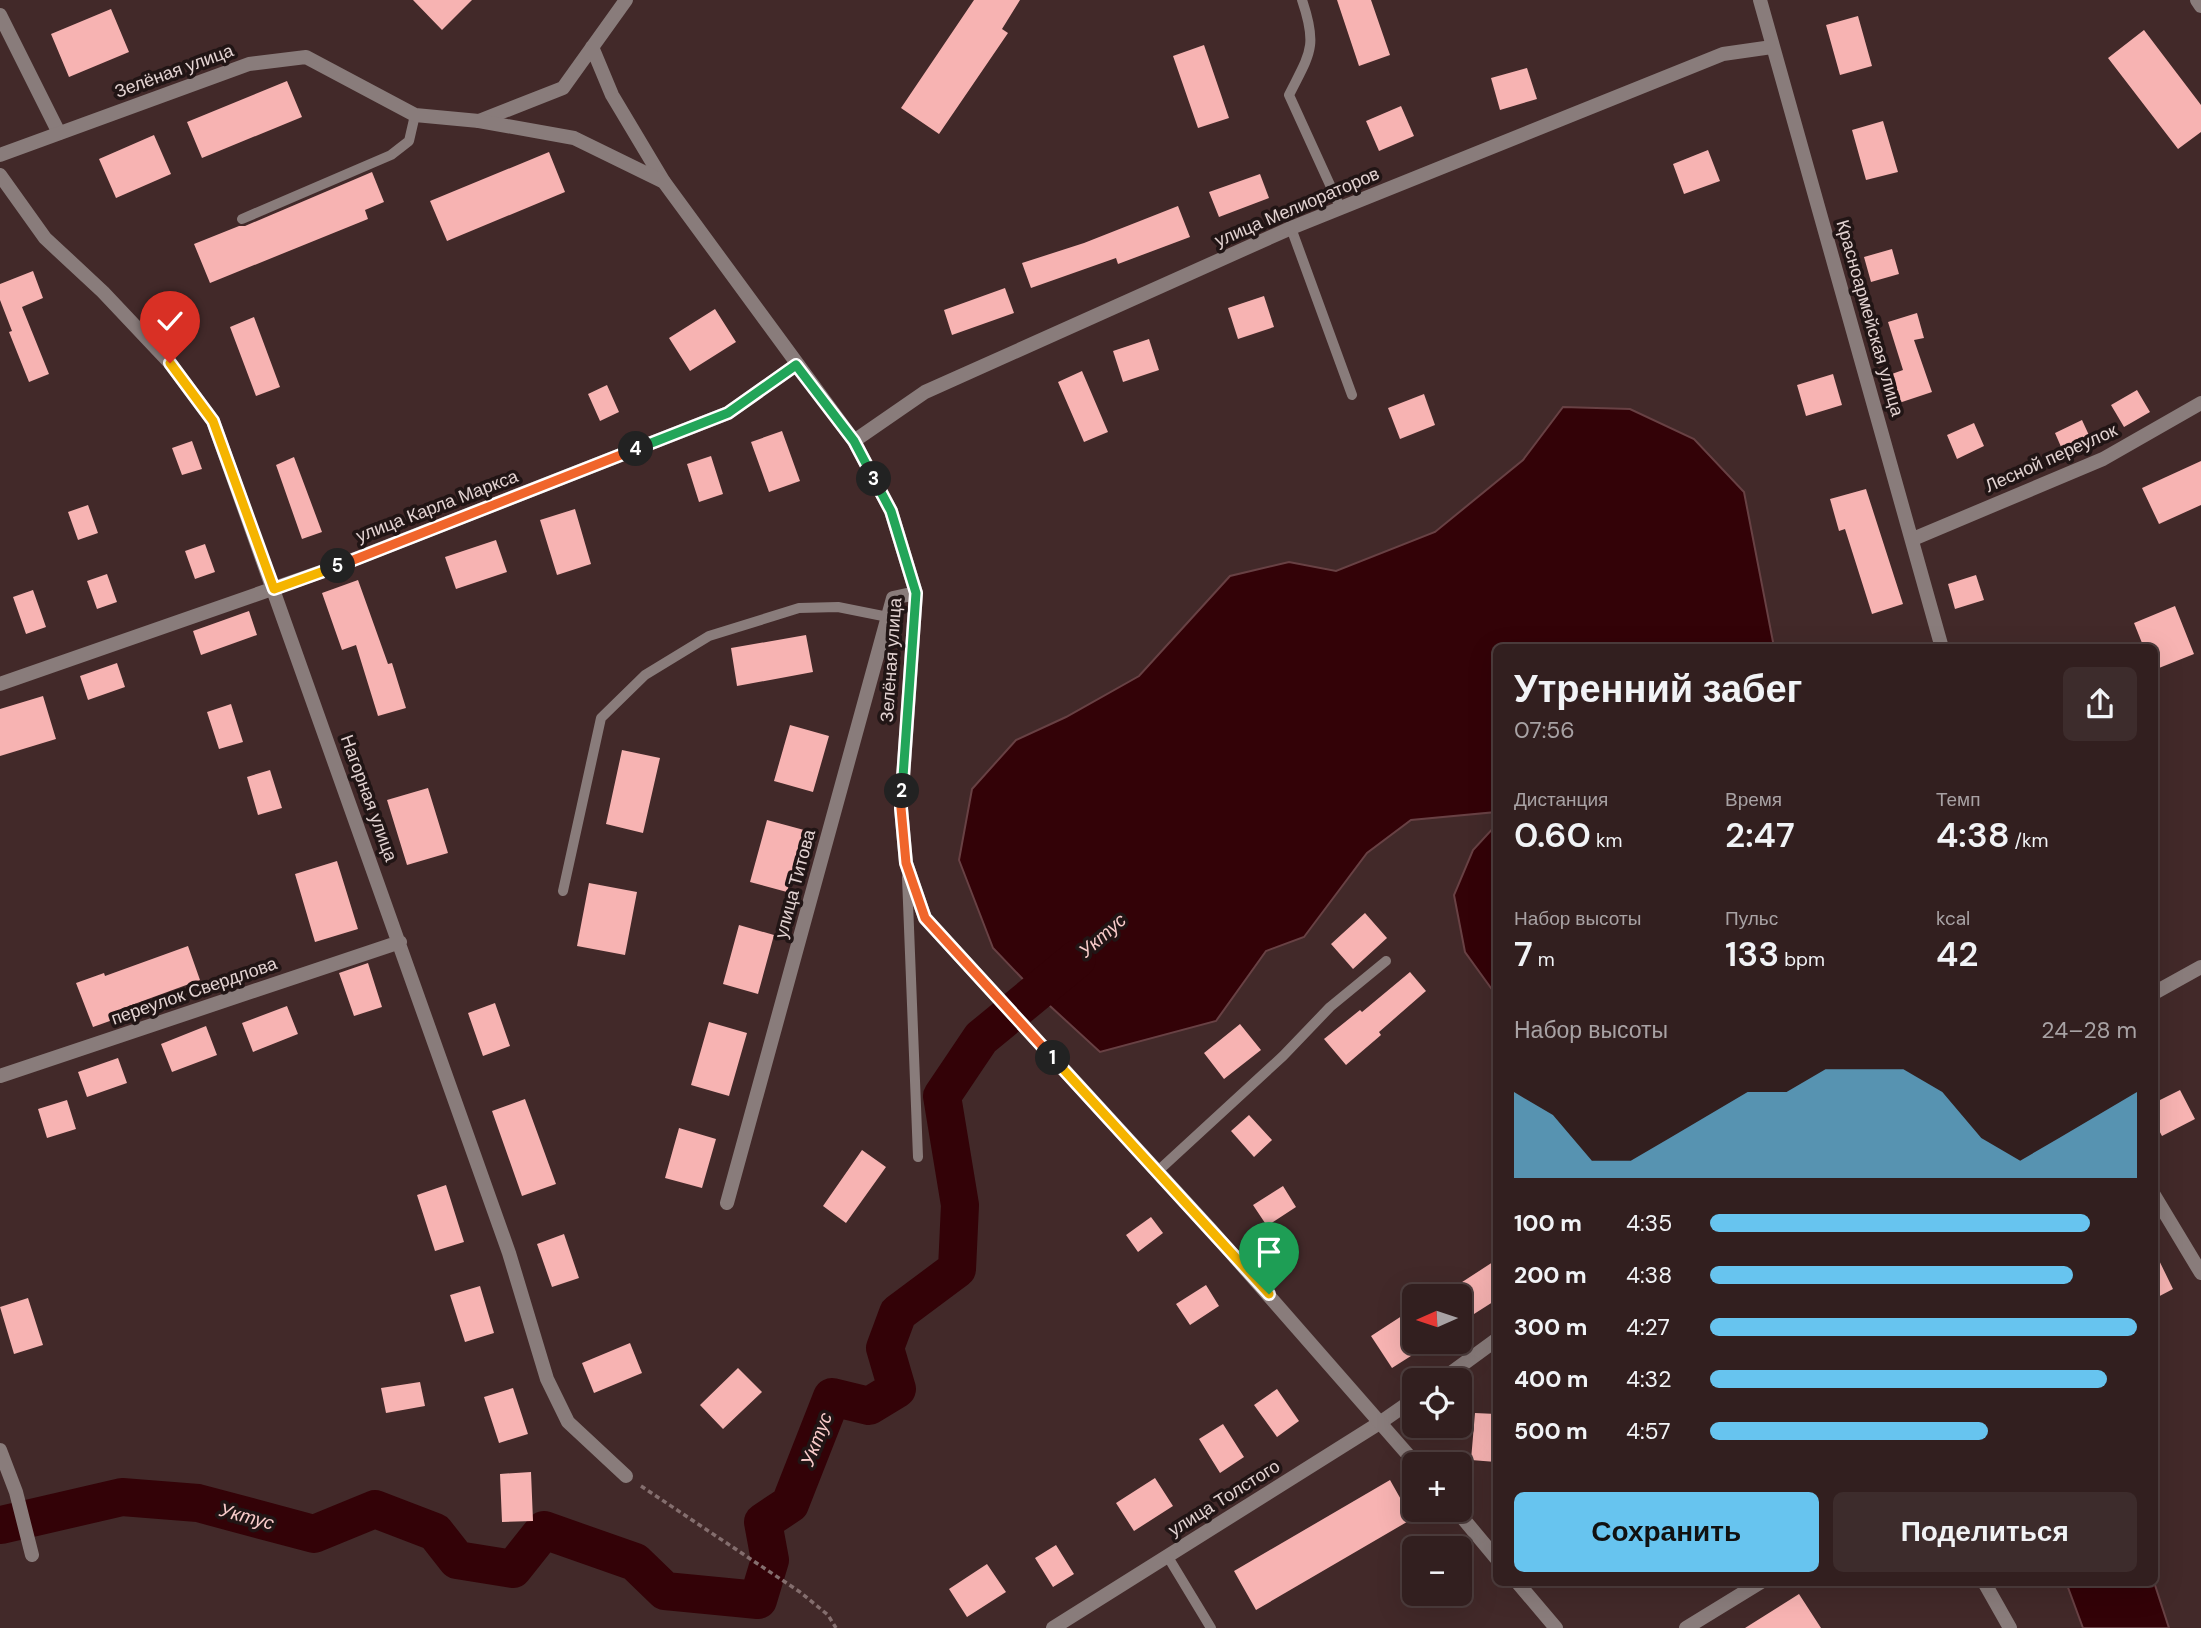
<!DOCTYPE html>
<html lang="ru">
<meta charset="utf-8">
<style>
:root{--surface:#321f1f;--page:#3d2c2c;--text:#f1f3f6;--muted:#a8a2a4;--line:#4d3d3d;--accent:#67c4ef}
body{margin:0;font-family:"DM Sans",sans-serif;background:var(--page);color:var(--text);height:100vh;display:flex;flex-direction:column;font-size:26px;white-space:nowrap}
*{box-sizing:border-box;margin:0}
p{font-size:23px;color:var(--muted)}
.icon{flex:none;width:38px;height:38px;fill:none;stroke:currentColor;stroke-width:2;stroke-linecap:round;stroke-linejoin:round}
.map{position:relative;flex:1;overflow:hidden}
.details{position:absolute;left:1493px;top:644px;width:665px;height:942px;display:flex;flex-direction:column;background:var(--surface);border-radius:10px;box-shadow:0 7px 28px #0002,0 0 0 2px var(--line)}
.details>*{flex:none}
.needle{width:46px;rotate:267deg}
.tools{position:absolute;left:1402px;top:1284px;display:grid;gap:14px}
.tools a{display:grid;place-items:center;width:70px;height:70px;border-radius:10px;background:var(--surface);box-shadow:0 7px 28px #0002,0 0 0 2px var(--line);font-size:35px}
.pin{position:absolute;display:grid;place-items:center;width:60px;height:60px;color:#fff;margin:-72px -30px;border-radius:50% 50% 50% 0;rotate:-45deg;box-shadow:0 0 7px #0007}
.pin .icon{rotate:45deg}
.km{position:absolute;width:35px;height:35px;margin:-18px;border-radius:50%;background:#222;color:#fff;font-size:19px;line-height:35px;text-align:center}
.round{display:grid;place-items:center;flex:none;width:74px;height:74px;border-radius:10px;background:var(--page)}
.head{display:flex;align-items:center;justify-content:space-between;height:119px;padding:0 21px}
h1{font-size:38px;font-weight:600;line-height:52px}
.stats{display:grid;grid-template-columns:repeat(3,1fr);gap:10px;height:119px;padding:7px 21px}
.stats div{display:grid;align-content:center}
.stats b{font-size:35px;font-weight:600}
.stats small{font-size:19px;font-weight:400}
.stats p{font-size:19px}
.chart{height:196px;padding:14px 21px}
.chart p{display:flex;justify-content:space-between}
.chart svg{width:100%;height:126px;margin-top:7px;fill:var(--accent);opacity:.7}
.action{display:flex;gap:14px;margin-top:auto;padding:14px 21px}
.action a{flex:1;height:80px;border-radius:10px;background:var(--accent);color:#111;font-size:28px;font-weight:600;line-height:80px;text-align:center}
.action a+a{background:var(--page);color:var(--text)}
ul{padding:0 21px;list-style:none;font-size:23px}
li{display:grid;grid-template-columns:112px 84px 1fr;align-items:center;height:52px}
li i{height:18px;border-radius:9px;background:var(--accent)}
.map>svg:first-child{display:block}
.water{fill:#330207;stroke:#684144;stroke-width:2}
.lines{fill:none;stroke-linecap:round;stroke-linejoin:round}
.river{stroke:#330207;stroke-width:38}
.building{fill:#f7b3b2}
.path{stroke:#846e6e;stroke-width:3.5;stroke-dasharray:5 3.5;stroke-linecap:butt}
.service{stroke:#897c7b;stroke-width:10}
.minor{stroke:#897c7b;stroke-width:14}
.tertiary{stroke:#897c7b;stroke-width:14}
.split-1-casing{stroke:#fff;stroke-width:14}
.split-2-casing{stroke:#fff;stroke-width:14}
.split-3-casing{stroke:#fff;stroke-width:14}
.split-4-casing{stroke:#fff;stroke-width:14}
.split-5-casing{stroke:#fff;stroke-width:14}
.split-6-casing{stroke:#fff;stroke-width:14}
.split-1{stroke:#f5b400;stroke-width:9}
.split-2{stroke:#f0652b;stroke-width:9}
.split-3{stroke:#22a559;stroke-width:9}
.split-4{stroke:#22a559;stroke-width:9}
.split-5{stroke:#f0652b;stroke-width:9}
.split-6{stroke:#f5b400;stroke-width:9}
.labels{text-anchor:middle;stroke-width:7;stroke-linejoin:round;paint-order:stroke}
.street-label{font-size:18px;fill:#e3d3d2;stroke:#211515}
.water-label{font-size:19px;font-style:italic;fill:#facccb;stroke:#211515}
</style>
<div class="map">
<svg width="2201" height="1628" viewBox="0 0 2201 1628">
<rect width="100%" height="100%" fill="#422929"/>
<path class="water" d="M1563,407l67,2 64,30 50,53 30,155 -278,1v164l-85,8 -44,33 -63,84 -38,14 -50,70 -116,31 -63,-58 -44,-46 -34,-88 13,-71 44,-49 50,-23 73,-41 91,-100 59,-14 47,9 99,-39 88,-72z
M1496,825v170l-31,-43 -11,-57 19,-45z
M2066,1582h88l15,46h-86z"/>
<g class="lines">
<path class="river" d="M1,1525l121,-28 76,6 116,31 61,-25 60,23 22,28 56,9 31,-39 91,32 30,29 93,9 12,-40 -7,-38 27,-18 42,-107 37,9 28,-17 -12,-41 13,-35 59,-44 3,-64 -18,-109 39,-58 96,-79"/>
</g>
<path class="building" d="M413,0h59l-30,30z
M974,0h46l-18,29 6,4 -69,101 -38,-26z
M1337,0h34l19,55 -31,11z
M111,9l18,43 -60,25 -18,-43z
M1858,16l14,50 -32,9 -14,-50z
M2144,30l57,75v27l-23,17 -70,-91z
M1204,45l25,73 -31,10 -25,-72z
M1527,68l10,31 -37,11 -9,-32z
M287,81l15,36 -100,41 -15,-36z
M1401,106l13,30 -35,15 -13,-30z
M1883,121l15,51 -32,8 -14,-50z
M154,135l17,39 -55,24 -17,-39z
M1708,150l12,31 -36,13 -11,-30z
M549,152l16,40 -118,49 -17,-40z
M372,172l12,30 -19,8 3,9 -158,64 -16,-39 45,-18h6z
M1260,174l9,24 -50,19 -10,-25z
M1178,206l12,31 -72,27 -2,-6 -85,30 -9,-25 62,-20z
M1892,249l7,25 -28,8 -7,-25z
M33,271l10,27 -21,9 27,67 -20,8 -20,-50 3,-1 -12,-31v-16z
M1005,288l9,25 -62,22 -8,-25z
M1264,296l10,31 -36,12 -10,-31z
M715,309l21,33 -46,29 -21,-33z
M1917,313l7,25 -10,2 18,52 -33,11 -10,-28 14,-5 -15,-48z
M254,317l26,70 -24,9 -26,-69z
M1149,339l10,31 -36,12 -10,-31z
M1082,371l26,61 -24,10 -26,-60z
M1833,374l9,31 -36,11 -9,-31z
M607,385l12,27 -19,9 -12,-27z
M2137,390l13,22 -26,15 -13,-22z
M1424,394l11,31 -35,14 -12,-31z
M2082,420l11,24 -28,12 -10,-23z
M1974,423l10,23 -27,13 -10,-24z
M782,431l18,50 -31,11 -18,-50z
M192,441l10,28 -20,6 -10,-27z
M711,456l12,38 -24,8 -12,-38z
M294,457l28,75 -20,7 -26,-74z
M2201,461v44l-42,19 -17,-36z
M1866,489l37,115 -31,10 -27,-85 -6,2 -9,-32z
M88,505l10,28 -20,7 -10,-28z
M575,509l16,55 -34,11 -17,-55z
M496,540l11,32 -51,17 -11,-32z
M205,544l10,28 -20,7 -10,-28z
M107,574l10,28 -20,7 -10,-28z
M1976,575l8,25 -29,9 -7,-25z
M358,580l30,84 4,-1 14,45 -28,8 -22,-71 -14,5 -20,-57z
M33,590l13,37 -20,7 -13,-37z
M2175,606l19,48 -40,16v-22h-10l-10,-25z
M249,611l8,24 -56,20 -8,-24z
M806,635l7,37 -76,14 -6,-38z
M117,663l8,24 -37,13 -8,-24z
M43,696l13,43 -56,17v-47z
M231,704l12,38 -24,7 -12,-37z
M790,725l39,11 -16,56 -39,-11z
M622,750l38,8 -17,75 -37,-9z
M270,770l12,38 -24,7 -11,-38z
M428,788l20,65 -41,12 -20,-65z
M767,820l37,10 -17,62 -37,-10z
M337,861l21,68 -43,13 -20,-68z
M589,883l48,9 -12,63 -48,-9z
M1365,913l22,25 -34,31 -22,-25z
M739,925l35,10 -16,59 -35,-10z
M188,946l12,34 -82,30 3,7 -28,10 -17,-44 28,-10 1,3z
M368,963l14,44 -28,9 -15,-43z
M1410,972l16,19 -47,41 2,3 -35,30 -22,-26 36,-29 2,2z
M495,1003l15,43 -27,10 -15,-43z
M287,1006l11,28 -45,18 -11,-29z
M709,1022l38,11 -18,63 -38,-11z
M1240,1024l21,26 -37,29 -20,-26z
M206,1026l11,29 -45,17 -11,-28z
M118,1058l9,25 -40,14 -9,-25z
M2180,1090l15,29 -33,17 -8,-15v-18z
M525,1099l31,85 -34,12 -30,-85z
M67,1100l9,29 -29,9 -9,-29z
M1249,1115l23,25 -18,17 -23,-26z
M679,1128l37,11 -14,49 -37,-10z
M862,1150l24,17 -40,56 -23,-17z
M446,1185l18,57 -29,9 -18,-56z
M1283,1186l13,21 -29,19 -14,-21z
M1151,1217l12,16 -25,19 -12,-17z
M564,1234l15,44 -27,9 -15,-43z
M2154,1250l19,39 -19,10z
M1496,1260v40l-22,14 -18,-28z
M1206,1285l13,21 -29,19 -14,-21z
M480,1286l14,47 -29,9 -15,-47z
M28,1298l15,47 -29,9 -14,-47z
M1414,1308v34h19l-41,26 -21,-32z
M630,1343l12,30 -48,20 -12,-30z
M738,1368l24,24 -39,37 -23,-24z
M420,1382l5,24 -39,7 -5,-25z
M513,1388l15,46 -29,9 -15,-46z
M1277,1389l22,32 -22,16 -23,-32z
M1475,1413l21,1v48l-25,-2z
M1223,1424l21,33 -24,16 -21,-34z
M531,1472l2,49 -31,1 -2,-48z
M1155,1478l18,28 -39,25 -18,-28z
M1390,1480l22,39 -156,91 -22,-39z
M1056,1545l18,29 -21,13 -18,-29z
M987,1564l19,28 -39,25 -18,-28z
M1799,1594l22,34h-76z"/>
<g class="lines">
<path class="path" d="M641,1486l159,106 28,23 8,13"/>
<path class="service" d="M1302,0c16,47 8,53 -13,95l52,114
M242,219l149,-64 18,-14 6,-26
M1291,228l61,167
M907,877l11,280
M563,891l38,-173 44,-43 64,-39 90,-28 39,-1 50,10
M1158,1171l125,-115 47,-49 56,-46
M1168,1557l43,71"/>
<path class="minor" d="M1760,0l182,648
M2197,0l4,6
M0,15l59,118
M592,47l20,48 52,87
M479,121l84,-33 63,-88
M0,175l45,63 58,54 67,71 43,58 296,832 38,126 21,43 58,54
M854,441l71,-49 366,-164 432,-174 49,-7
M1913,539l190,-80 98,-56
M0,684l332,-116 396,-155 68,-48
M2154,993l47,-26
M0,1076l400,-134
M2154,1195l47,78
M727,1203l166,-605 23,-5
M1440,1381l56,-41
M0,1450l16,42 16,63
M1984,1582l26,46
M1053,1628l328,-206 33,-23
M1686,1628l75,-46"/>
<path class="tertiary" d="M0,155l249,-91 57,-7 109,58 64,6 95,17 90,44 190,259 37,70 25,82 -15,215 5,55 19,55 287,313 205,234
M1456,1510l40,48
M1517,1582l39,46"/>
</g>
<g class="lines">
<g class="split-1-casing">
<path id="split-1" d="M1053,1058l216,236"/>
</g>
<g class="split-2-casing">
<path id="split-2" d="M902,791l-1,17 5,55 19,55 128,140"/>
</g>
<g class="split-3-casing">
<path id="split-3" d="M874,479l17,32 25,82 -14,198"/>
</g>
<g class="split-4-casing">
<path id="split-4" d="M636,449l92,-36 68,-48 58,76 20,38"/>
</g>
<g class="split-5-casing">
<path id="split-5" d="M338,566l298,-117"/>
</g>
<g class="split-6-casing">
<path id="split-6" d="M170,363l43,58 61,168 64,-23"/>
</g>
<use href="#split-1" class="split-1"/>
<use href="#split-2" class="split-2"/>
<use href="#split-3" class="split-3"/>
<use href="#split-4" class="split-4"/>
<use href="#split-5" class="split-5"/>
<use href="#split-6" class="split-6"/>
</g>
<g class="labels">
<g class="street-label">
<text transform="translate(174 71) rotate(-20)" y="6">Зелёная улица</text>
<text transform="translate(1297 207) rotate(-23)" y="6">улица Мелиораторов</text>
<text transform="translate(1870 318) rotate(74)" y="6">Красноармейская улица</text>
<text transform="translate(2051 458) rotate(-24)" y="6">Лесной переулок</text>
<text transform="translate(437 506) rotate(-21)" y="6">улица Карла Маркса</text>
<text transform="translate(891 660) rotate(-86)" y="6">Зелёная улица</text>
<text transform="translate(369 798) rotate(70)" y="6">Нагорная улица</text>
<text transform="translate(795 884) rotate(-75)" y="6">улица Титова</text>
<text transform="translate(194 991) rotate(-19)" y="6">переулок Свердлова</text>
<text transform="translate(1224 1498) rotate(-32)" y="6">улица Толстого</text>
</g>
<g class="water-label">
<text transform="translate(1102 935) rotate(-41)" y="7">Уктус</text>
<text transform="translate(816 1439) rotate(-69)" y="7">Уктус</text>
<text transform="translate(247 1516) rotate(15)" y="7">Уктус</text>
</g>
</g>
</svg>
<div class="tools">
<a><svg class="needle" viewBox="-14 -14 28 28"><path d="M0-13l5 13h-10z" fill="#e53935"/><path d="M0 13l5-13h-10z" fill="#a8a2a4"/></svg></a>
<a><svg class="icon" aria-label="locate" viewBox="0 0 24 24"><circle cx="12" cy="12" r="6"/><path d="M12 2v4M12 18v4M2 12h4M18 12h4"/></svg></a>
<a>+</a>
<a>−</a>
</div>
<div class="pin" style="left:1269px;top:1294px;background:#1e9e55"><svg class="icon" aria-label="arrive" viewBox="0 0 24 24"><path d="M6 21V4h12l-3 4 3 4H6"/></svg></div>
<div class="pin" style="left:170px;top:363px;background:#d93025"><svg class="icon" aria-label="check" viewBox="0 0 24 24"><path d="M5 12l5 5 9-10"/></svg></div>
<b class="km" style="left:1053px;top:1058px">1</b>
<b class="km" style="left:902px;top:791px">2</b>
<b class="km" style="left:874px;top:479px">3</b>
<b class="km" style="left:636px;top:449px">4</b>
<b class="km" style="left:338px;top:566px">5</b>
<section class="details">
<div class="head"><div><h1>Утренний забег</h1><p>07:56</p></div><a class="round"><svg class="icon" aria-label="share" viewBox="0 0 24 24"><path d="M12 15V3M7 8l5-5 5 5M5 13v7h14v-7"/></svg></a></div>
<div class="stats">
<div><p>Дистанция</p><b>0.60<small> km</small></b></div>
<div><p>Время</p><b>2:47</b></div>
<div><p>Темп</p><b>4:38<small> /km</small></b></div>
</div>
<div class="stats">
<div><p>Набор высоты</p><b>7<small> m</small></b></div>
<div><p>Пульс</p><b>133<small> bpm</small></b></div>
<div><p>kcal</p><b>42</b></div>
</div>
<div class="chart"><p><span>Набор высоты</span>24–28 m</p>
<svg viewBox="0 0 160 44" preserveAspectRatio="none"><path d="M0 44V14L10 22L20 38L30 38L40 30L50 22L60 14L70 14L80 6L90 6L100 6L110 14L120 30L130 38L140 30L150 22L160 14V44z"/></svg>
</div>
<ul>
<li><b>100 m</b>4:35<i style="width:89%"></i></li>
<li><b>200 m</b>4:38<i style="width:85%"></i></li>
<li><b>300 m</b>4:27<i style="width:100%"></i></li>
<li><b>400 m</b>4:32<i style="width:93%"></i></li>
<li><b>500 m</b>4:57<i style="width:65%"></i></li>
</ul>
<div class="action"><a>Сохранить</a><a>Поделиться</a></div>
</section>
</div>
